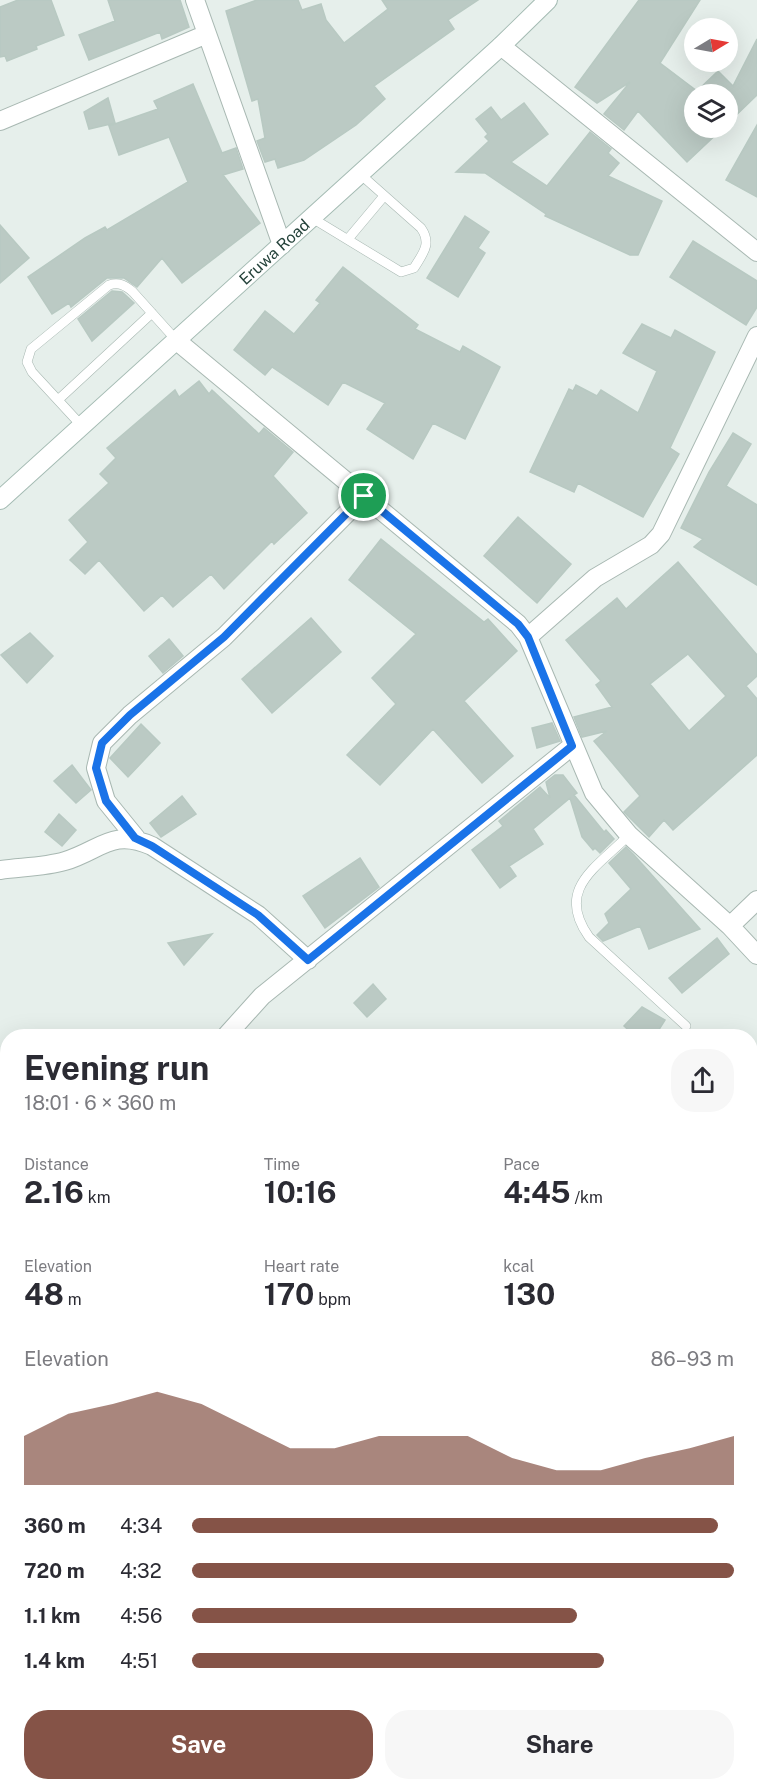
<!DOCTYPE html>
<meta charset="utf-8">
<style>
:root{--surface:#fff;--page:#f7f7f7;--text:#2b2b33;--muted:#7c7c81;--accent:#855347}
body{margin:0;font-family:"Public Sans",sans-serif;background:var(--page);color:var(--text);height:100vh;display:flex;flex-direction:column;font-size:22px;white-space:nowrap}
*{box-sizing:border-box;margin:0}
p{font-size:20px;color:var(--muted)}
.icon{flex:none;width:33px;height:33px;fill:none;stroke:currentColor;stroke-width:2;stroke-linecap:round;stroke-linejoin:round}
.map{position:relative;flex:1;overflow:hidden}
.details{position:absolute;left:0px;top:1029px;width:758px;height:762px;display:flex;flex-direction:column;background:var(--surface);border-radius:24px 24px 0 0;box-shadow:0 6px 24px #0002}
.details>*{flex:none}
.needle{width:39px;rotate:80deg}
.fabs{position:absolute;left:684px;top:18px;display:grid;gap:12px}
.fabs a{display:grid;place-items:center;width:54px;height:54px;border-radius:50%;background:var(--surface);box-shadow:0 6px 24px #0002;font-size:30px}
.pin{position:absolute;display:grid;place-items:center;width:51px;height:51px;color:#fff;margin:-26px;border:3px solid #fff;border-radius:50%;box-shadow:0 2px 6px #0007}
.round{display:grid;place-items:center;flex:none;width:63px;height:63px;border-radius:24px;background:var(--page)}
.overview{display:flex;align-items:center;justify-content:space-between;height:102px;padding:0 24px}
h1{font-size:33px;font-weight:700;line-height:45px}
.stats{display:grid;grid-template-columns:repeat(3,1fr);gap:9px;height:102px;padding:6px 24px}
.stats div{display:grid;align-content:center}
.stats b{font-size:30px;font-weight:700}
.stats small{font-size:16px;font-weight:400}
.stats p{font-size:16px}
.chart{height:168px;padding:12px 24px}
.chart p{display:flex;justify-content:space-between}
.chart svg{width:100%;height:108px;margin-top:6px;fill:var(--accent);opacity:.7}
.action{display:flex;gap:12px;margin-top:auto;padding:12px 24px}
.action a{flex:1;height:69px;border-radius:24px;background:var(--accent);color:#fff;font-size:24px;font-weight:700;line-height:69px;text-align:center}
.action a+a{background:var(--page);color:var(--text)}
ul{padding:0 24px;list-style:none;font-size:20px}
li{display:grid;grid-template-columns:96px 72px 1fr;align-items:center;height:45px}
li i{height:15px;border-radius:8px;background:var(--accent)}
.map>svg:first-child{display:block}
.building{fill:#bbcac4;stroke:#b8c9c2;stroke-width:1.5;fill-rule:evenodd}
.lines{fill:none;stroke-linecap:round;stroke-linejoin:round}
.lane-casing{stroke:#a8b8b2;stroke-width:10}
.street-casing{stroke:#a8b8b2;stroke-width:20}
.secondary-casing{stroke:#a4bbb3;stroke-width:20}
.lane{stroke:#fff;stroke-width:9}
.street{stroke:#fff;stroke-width:18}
.secondary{stroke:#fff;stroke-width:18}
.route-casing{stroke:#fff;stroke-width:12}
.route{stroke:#1a73e8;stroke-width:8}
.labels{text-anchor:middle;stroke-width:4.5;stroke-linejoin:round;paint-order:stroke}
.street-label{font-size:16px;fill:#24423a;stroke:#f7fbf9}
</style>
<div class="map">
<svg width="757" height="1791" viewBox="0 0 757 1791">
<rect width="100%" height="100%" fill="#e6efeb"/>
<path class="building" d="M18,0h33l13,35 -28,11 1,3 -30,12 -2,-5 -5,1v-50z
M108,0h72l9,27 -27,12 -2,-7 -71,28 -10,-25 36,-14z
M257,0h41l4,10 19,-6 5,16 18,23 44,-34 -6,-9h96l-30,20 6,9 -80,57 11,13 -29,26 -52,35 -26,8 -3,-9 -10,3 -8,-21 8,-3 -7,-39 -6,2 -26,-90z
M639,0h61l-40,63 37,28 21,-20 15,15 24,-47v56l-29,28v-29h-34v34h29l-36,34 -49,-51 -14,19 -20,-16 26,-32 -33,21 -22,-16z
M193,84l29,69 14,-5 7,21 -20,6 37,48 -78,60 -20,-25 -25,29 -13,-9h-17l-36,29 -2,-4 -17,11 -24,-37 57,-39 20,-11 2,3 81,-48 -19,-45 -50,18 -10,-29 49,-17 -4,-8z
M108,98l7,25 -26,6 -5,-17z
M524,103l24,31 -37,28 36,24 43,-54 21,17 -3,4 11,10 -11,13 54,25 -24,54h-8l-85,-39 1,-2 -61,-41 -29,-1 33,-31 -4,-4 3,-3 -12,-15 15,-12 10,13z
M757,125v72l-31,-17z
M465,216l24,16 -11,16 7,5 -27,44 -31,-19z
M0,225l29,33 -29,25z
M693,241l64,40v26l-11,18 -76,-48z
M343,267l75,58 -3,4 45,23 3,-6 37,21 -35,72 -32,-16 -20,36 -46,-30 18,-26 -42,-21 -15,23 -56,-38 -7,8 -31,-25 31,-39 29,23 26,-31 -4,-3z
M112,291l10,1 12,11 -42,38 -14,-22z
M642,324l29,14 4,-8 40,22 -45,96 9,6 -36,63 -65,-34 -4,9 -44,-20 39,-83 4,2 3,-6 21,11 4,-6 37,23 19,-42 -34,-18z
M199,381l10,13 3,-4 47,44 5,-6 29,24 -20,24 34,37 -33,31 -2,-3 -48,48 -13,-15 -38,33 -11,-12 -18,16 -45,-51 -14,14 -15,-14 18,-18 -19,-22 40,-37 -9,-9 16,-16 -9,-10 68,-58 4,7z
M733,433l18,11 -25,42 31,19v80l-63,-38 9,-8 -22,-11 28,-56z
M518,517l53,47 -34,39 -53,-47z
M381,539l103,83 4,-3 29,32 -53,50 49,55 -31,27 -49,-54 -53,56 -33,-30 49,-51 -24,-26 44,-44 -67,-54z
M678,562l79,93v21l-11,10 11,13v56l-84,75 -9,-10 -15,17 -25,-25 16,-16 -46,-55 13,-10 -25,6 -8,-20 38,-10 -16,-22 5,-4 -35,-41 51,-42 9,11zM688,654l38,42 -37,35 -39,-47z
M311,618l30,34 -69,61 -30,-34z
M30,633l23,23 -26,27 -26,-28z
M169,639l14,17 -20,17 -14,-17z
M552,723l8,18 -23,7 -5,-20z
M141,724l19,19 -32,34 -18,-19z
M72,765l19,25 -15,13 -22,-22z
M555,775h8l14,18 -3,2 30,37 2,-2 8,9 -14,14 -5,-5 -2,2 -11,-13 -12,-39 -37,31 10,15 -34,22 7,10 -16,12 -28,-38 31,-24 -4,-5 41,-34 10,11 -4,-16z
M182,796l14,18 -35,23 -11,-14z
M59,814l17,16 -14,16 -17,-14z
M626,847l8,8 66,74 -51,20 -9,-23 -37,15 -6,-6 12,-12 -4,-9 26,-25 -22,-26z
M360,858l19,29 -54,41 -22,-32z
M212,934l-28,31 -16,-22z
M717,938l12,16 -47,39 -13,-15z
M373,984l13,15 -19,18 -13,-14z
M642,1007l23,13 -10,16h-20l-11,-10z"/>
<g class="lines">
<g class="lane-casing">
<path id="lane" d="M312,218l89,54 13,-4c9,-15 18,-24 7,-40l-61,-54
M348,239l36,-43
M58,400l94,-87
M80,424l-48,-52 -5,-10 4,-13 78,-64c10,-3 16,0 24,7l44,49
M629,835c-33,33 -74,54 -40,102l97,89
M750,1201l7,4"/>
</g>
<g class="street-casing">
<path id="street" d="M195,0l87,245
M501,46l256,206
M0,121l207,-87
M177,341l341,283 10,13 66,156 35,42 101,91 27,29
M528,637l67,-59 56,-33 10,-11 96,-198
M136,838l-30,-37 -10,-33 6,-25 28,-28 94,-78 140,-141
M0,870c21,-3 45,-3 65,-9 36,-11 47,-33 87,-15l106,69 50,45
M730,926l27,-26
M226,1036l36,-40 310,-250
M0,1065h8
M750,1291l7,-4
M0,1383l8,-10
M0,1722l8,2
M135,1784l10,7
M654,1784l12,7
M342,1791l5,-7"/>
</g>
<g class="secondary-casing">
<g id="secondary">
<path id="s1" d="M0,500l501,-454 47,-46"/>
</g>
</g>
<use href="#lane" class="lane"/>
<use href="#street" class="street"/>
<use href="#secondary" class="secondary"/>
</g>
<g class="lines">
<g class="route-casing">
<path id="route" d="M364,496l154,128 10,13 44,109 -264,214 -50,-45 -106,-69 -17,-8 -29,-37 -10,-33 6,-25 28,-28 94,-78z"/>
</g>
<use href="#route" class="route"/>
</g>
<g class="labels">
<g class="street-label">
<text dy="6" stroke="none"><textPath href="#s1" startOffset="370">Eruwa Road</textPath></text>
</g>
</g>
</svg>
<div class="fabs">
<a><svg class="needle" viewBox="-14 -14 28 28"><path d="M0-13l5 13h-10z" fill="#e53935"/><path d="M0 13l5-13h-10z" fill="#7c7c81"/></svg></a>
<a><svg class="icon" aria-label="layers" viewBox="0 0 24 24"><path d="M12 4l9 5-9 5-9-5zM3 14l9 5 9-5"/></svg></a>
</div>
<div class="pin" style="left:364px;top:496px;background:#1e9e55"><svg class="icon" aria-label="arrive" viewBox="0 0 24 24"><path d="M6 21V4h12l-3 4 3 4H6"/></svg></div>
<section class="details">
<div class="overview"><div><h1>Evening run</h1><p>18:01 · 6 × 360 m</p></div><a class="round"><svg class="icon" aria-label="share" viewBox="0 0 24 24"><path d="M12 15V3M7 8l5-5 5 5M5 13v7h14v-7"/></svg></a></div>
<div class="stats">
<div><p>Distance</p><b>2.16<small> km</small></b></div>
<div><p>Time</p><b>10:16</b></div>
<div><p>Pace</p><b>4:45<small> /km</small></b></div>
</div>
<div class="stats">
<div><p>Elevation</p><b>48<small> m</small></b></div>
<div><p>Heart rate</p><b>170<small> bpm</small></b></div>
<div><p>kcal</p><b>130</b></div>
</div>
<div class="chart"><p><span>Elevation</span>86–93 m</p>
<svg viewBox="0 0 160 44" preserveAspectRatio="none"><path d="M0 44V24L10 15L20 11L30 6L40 11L50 20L60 29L70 29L80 24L90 24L100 24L110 33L120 38L130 38L140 33L150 29L160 24V44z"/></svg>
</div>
<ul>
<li><b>360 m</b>4:34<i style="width:97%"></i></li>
<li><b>720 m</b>4:32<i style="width:100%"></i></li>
<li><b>1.1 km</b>4:56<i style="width:71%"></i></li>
<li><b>1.4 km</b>4:51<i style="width:76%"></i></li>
</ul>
<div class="action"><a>Save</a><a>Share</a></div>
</section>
</div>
